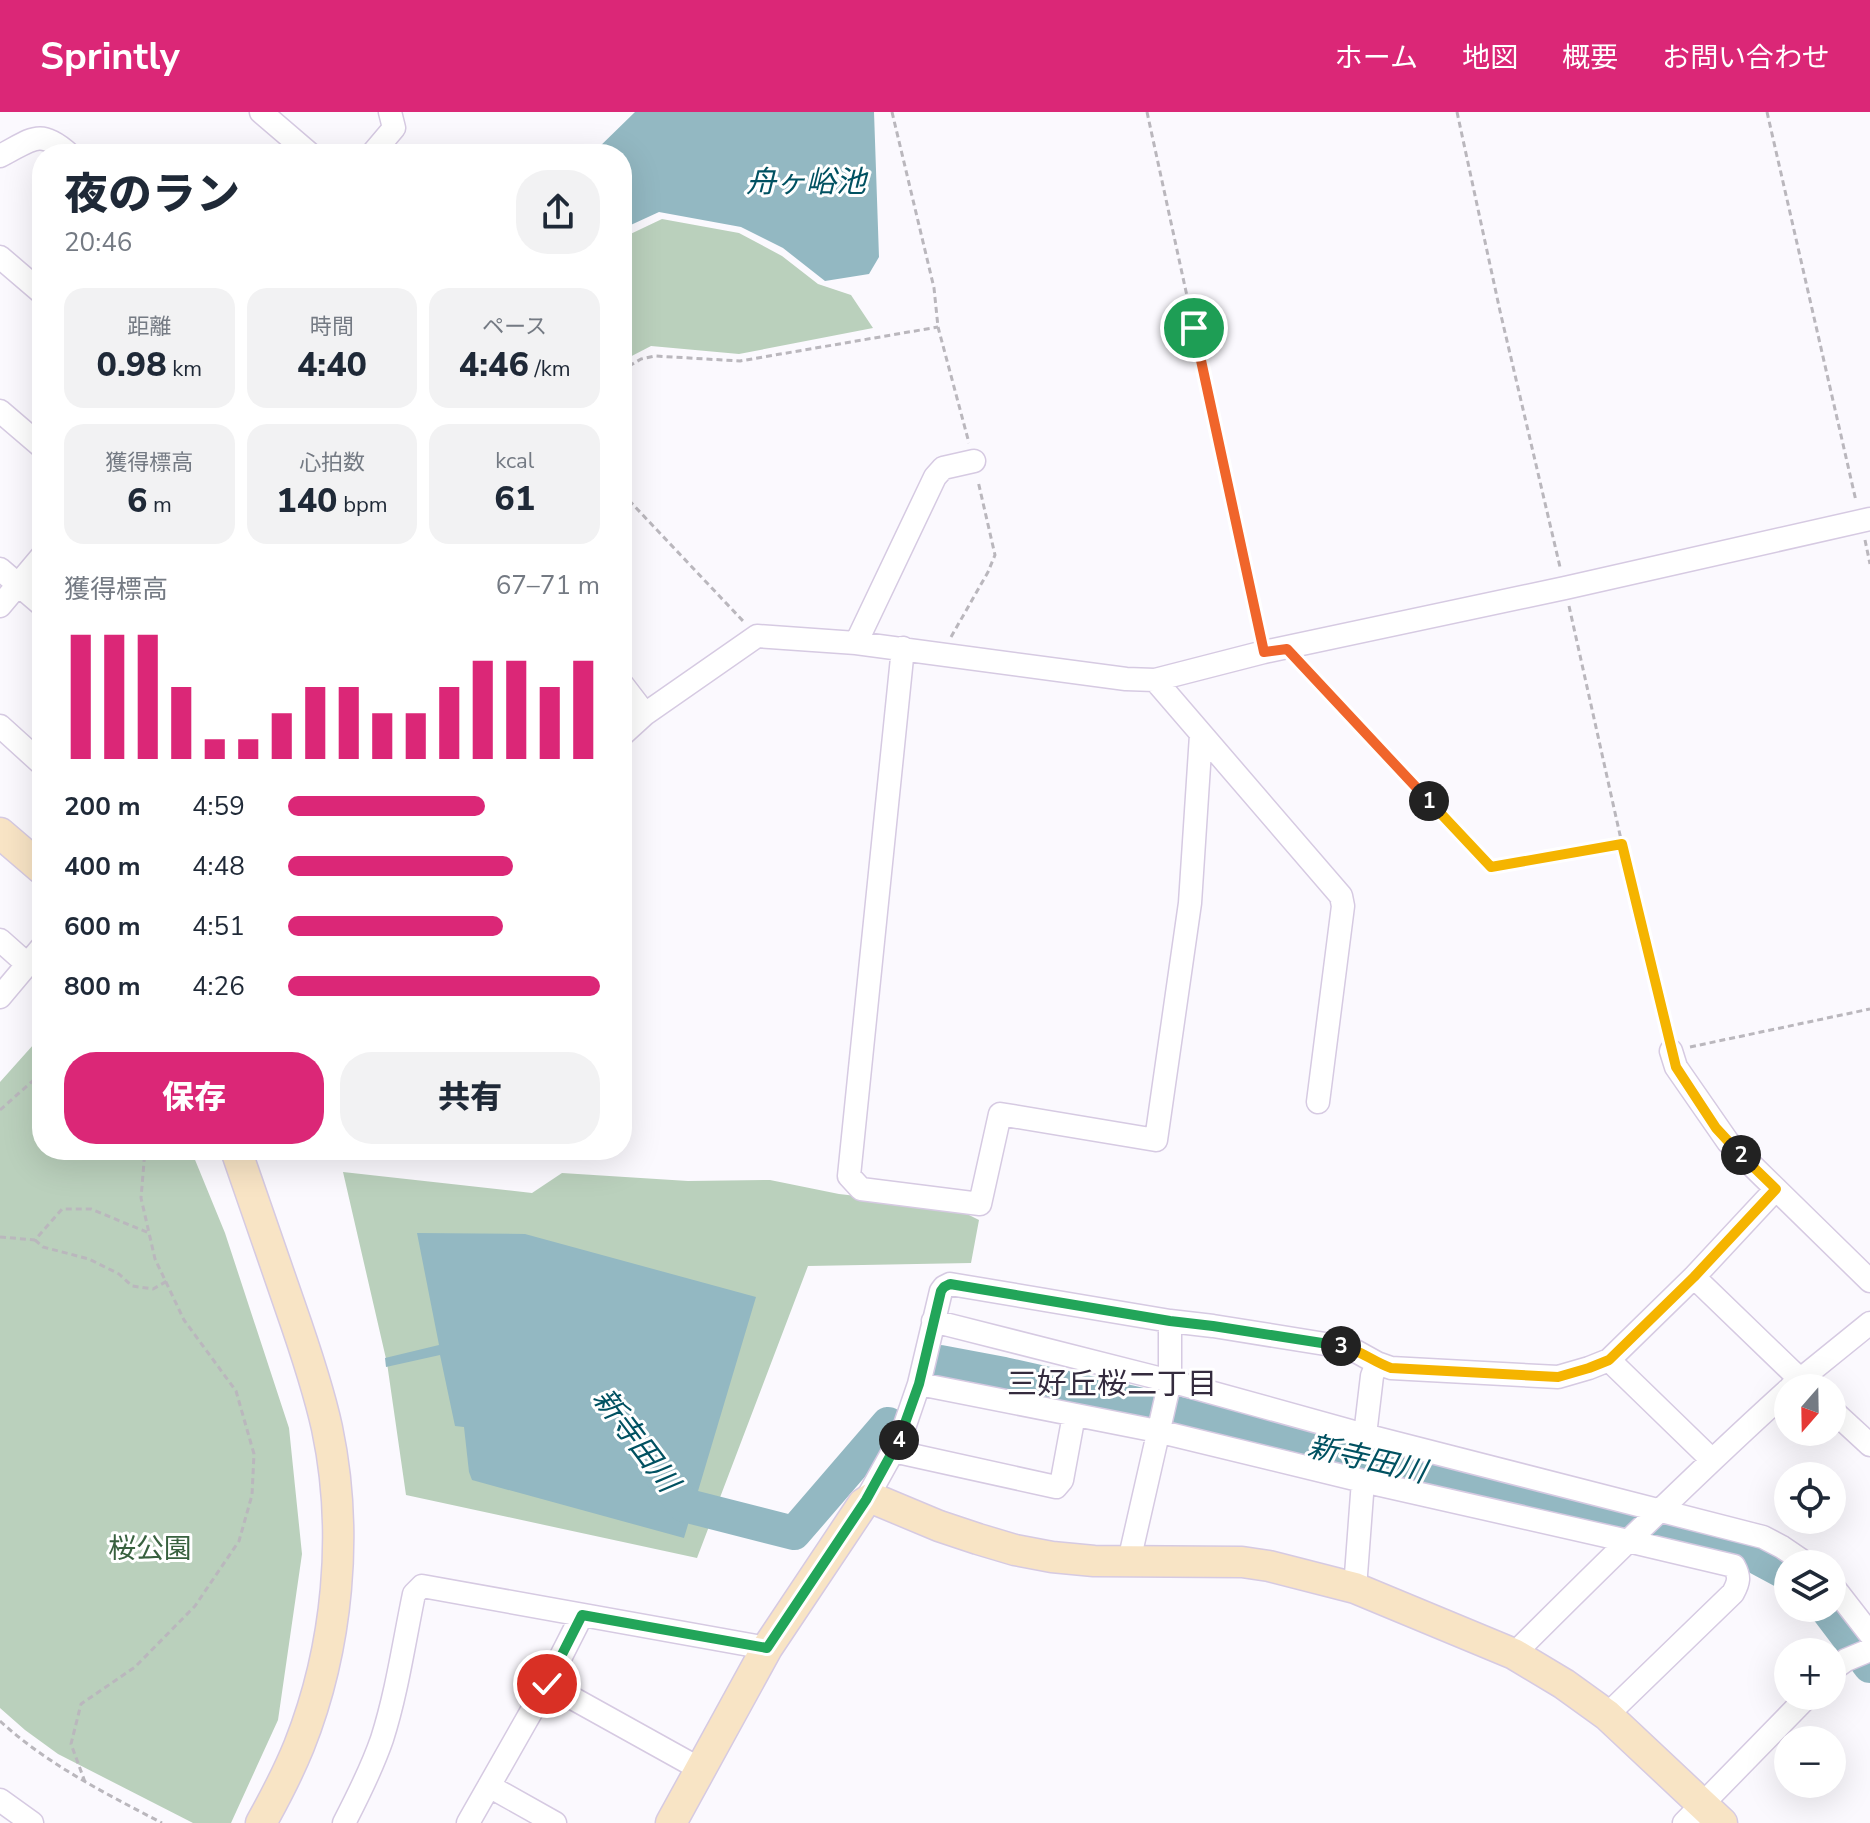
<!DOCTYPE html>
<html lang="ja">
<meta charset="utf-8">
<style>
:root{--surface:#fff;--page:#f2f2f3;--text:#1f2937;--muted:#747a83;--accent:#db2777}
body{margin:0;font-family:"Nunito Sans","Noto Sans JP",sans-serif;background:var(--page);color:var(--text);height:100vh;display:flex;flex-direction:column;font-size:30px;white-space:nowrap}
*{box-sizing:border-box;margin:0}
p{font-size:26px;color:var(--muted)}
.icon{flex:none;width:44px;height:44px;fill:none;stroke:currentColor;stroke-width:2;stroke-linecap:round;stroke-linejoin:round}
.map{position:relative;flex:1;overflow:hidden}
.panel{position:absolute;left:32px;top:32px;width:600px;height:1016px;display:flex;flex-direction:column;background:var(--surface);border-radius:32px;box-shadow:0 8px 32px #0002}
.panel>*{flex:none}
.needle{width:52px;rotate:200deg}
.buttons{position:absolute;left:1774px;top:1262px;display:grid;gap:16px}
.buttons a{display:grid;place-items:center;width:72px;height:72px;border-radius:50%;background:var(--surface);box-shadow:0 8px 32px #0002;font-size:40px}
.pin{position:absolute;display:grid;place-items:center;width:68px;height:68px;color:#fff;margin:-34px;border:4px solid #fff;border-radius:50%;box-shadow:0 2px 8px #0007}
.km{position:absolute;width:40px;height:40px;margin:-20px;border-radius:50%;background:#222;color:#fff;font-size:22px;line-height:40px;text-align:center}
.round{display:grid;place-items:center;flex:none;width:84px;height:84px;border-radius:32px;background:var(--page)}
.summary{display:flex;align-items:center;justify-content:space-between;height:136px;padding:0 32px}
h1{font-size:44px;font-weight:800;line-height:60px}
.stats{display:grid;grid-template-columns:repeat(3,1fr);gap:12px;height:136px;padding:8px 32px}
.stats div{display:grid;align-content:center;border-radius:20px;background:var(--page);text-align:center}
.stats b{font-size:34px;font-weight:800}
.stats small{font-size:22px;font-weight:400}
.stats p{font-size:22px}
.chart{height:224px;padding:16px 32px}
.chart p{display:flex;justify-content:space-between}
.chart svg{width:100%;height:144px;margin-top:8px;stroke:var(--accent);stroke-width:6}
.cta{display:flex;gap:16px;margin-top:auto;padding:16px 32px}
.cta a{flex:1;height:92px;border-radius:32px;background:var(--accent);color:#fff;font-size:32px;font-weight:800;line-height:92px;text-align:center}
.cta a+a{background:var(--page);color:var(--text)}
ul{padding:0 32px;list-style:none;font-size:26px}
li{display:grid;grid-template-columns:128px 96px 1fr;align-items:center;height:60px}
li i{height:20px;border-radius:10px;background:var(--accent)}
header{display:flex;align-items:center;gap:48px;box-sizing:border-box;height:112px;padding:0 40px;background:var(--accent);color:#fff}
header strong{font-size:38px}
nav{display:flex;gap:44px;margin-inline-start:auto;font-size:28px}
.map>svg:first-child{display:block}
.green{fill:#bad0bc}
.water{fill:#93b8c2}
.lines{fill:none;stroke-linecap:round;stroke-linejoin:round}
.river{stroke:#93b8c2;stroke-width:34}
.street-casing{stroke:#d6cae2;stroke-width:25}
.secondary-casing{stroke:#d6cae2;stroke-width:33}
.path{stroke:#bab7bd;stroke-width:3;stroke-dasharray:6 4;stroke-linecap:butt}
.street{stroke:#fff;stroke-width:22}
.secondary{stroke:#f8e4c5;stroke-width:30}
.split-1-casing{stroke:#fff;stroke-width:16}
.split-2-casing{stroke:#fff;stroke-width:16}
.split-3-casing{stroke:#fff;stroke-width:16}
.split-4-casing{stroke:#fff;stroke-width:16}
.split-5-casing{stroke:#fff;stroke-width:16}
.split-1{stroke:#f0652b;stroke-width:10}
.split-2{stroke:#f5b400;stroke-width:10}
.split-3{stroke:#f5b400;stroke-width:10}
.split-4{stroke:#22a559;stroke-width:10}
.split-5{stroke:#22a559;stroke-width:10}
.labels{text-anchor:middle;stroke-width:6;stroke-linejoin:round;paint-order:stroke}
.park-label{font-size:28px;fill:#38613f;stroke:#fff}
.water-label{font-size:30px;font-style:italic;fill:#005161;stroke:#fff}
.neighbourhood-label{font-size:30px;fill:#342b3e;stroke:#fff}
</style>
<header>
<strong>Sprintly</strong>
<nav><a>ホーム</a><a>地図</a><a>概要</a><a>お問い合わせ</a></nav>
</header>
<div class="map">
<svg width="1870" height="1711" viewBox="0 0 1870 1711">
<rect width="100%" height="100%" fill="#fbf9fe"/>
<path class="green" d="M662,107l77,14 43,23 36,28 33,11 22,33 -134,26 -88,-8 -27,14 -2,5v-127z
M42,923v115h149l34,83 64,195 13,126 -24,166 -47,103h-38l-135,-69 -33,-24 -25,-22v-626z
M343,1060l189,21 30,-20 126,8 82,-1 69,14 114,13 26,13 -8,43 -163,3 -111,292 -291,-63 -19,-132z"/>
<path class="water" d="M635,0h239l5,145 -10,17 -44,7 -42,-33 -42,-21 -82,-15 -37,17v-75h-30z
M417,1121l108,1 231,63 -72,241 -212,-58 -3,-8 -5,-45 -9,-1 -15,-71 -54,12 -1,-9 54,-13z"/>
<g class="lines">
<path class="river" d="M940,1250l64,12 130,29 589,141 24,8 41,22
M663,1365l21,28 110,28 94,-109
M1826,1496l44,58"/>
<g class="street-casing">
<path id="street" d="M261,0l49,42
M372,42l22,-26 -4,-16
M0,44c32,-16 39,-29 69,-2
M0,145l42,36
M0,299l42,36
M0,457l42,36
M0,494l42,-50
M856,531l79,-166 8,-9 31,-7
M903,536l-54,528 12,13 119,15 20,-90 156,26 34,-237 11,-168
M1155,568l186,216 2,10 -25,196
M622,572l23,30
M0,614l42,38
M622,623l23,-21 112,-78 99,7 270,36 29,1 109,-28 301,-64 305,-69
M0,828l27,24
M0,885l42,-50
M1671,939l5,16 52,75 142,139
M1694,1165l115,111
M933,1209l237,60 195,54 398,102 19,10 25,17
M1609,1248l102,99
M919,1272l238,47 206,50 265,60 106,25c6,11 5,16 -1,27l-126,122
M1791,1275l79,-64
M1832,1298l38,35
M1365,1323l7,-59 5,-13 14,5 167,9 31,-9 20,-8 85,-83 82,-88
M893,1339l163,36 6,-7 12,-65
M866,1388l35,-63 5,-15 13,-38 22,-93 3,-4 6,-3 220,37 43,5 137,22 27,15
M1129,1449l41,-180v-60
M1832,1473l38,49
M1355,1476l8,-107
M1514,1542c90,-90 180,-179 274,-264
M1832,1558l14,-10 24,-10
M547,1572l153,85
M489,1674l66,37
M0,1688l32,23
M344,1711c14,-27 28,-55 38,-84 15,-47 22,-97 32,-145l8,-8 345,62
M468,1711l79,-139 35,-69
M1684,1711l124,-127"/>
</g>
<g class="secondary-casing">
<path id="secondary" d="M0,721l42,36
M236,1038c18,52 36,104 54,156 14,40 28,81 37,122 22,104 11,220 -28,318 -11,27 -24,52 -38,77
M671,1711l96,-175 96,-144 9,-6 67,28 39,13 37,11 37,7 42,4 148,1 27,4 86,22 159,66 50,30 43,31 115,108"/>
</g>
<path class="path" d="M892,0l42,176 4,39 31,116
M1147,0l113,520
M1457,0l43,199 60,256
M1767,0l89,389
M622,273l7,-19 12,-7 14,-3 85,5 198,-34
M622,381l121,128
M1865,428l5,24
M1569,494l53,238 45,187
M951,525l37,-65 7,-17 -17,-74
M1303,554l188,201 131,-23
M1690,935l180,-38
M0,998l36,-32h6
M0,1125l35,3 27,-31h29l58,24
M35,1128l8,7 46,12 30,15 13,12 21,3 14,-8
M0,1609c48,44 105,72 162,102
M85,1670l-14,-38 10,-40 54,-37 60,-61 44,-65 13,-46 2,-41 -18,-63 -52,-71 -29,-61 -14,-61 4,-48"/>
<use href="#street" class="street"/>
<use href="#secondary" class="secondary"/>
</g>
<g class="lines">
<g class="split-1-casing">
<path id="split-1" d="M1194,216l70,324 23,-3 142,152"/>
</g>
<g class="split-2-casing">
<path id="split-2" d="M1429,689l62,66 131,-23 54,223 40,61 25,27"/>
</g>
<g class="split-3-casing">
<path id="split-3" d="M1341,1234c18,3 32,16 50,22l167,9 31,-9 20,-8 85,-83 82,-88 -35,-34"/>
</g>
<g class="split-4-casing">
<path id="split-4" d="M899,1328l20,-56 22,-93 3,-4 6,-3 220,37 43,5 128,20"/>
</g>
<g class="split-5-casing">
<path id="split-5" d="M547,1572l35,-69 185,33 99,-148 33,-60"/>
</g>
<use href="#split-1" class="split-1"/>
<use href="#split-2" class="split-2"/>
<use href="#split-3" class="split-3"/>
<use href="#split-4" class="split-4"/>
<use href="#split-5" class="split-5"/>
</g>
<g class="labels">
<g class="park-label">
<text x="150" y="1446">桜公園</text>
</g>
<g class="water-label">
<text x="806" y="80">舟ヶ峪池</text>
<text transform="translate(636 1328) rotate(53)" y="10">新寺田川</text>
<text transform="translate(1367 1347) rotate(13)" y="10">新寺田川</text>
</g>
<g class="neighbourhood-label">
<text x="1112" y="1282">三好丘桜二丁目</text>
</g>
</g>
</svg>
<div class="buttons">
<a><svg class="needle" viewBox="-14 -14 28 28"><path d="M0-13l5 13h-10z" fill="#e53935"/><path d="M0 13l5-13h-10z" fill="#747a83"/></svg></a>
<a><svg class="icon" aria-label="locate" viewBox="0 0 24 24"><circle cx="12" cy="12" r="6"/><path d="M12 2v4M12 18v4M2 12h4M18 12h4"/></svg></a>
<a><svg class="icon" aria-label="layers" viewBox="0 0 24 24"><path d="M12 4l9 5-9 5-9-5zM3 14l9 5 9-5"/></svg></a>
<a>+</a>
<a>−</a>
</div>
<div class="pin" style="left:1194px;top:216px;background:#1e9e55"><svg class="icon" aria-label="arrive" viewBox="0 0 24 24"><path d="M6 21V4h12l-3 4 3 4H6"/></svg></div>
<div class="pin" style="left:547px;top:1572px;background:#d93025"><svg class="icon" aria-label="check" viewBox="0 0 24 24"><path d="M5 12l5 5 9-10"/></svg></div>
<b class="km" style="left:1429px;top:689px">1</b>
<b class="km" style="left:1741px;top:1043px">2</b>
<b class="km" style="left:1341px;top:1234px">3</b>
<b class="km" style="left:899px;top:1328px">4</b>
<section class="panel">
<div class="summary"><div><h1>夜のラン</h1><p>20:46</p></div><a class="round"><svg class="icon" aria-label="share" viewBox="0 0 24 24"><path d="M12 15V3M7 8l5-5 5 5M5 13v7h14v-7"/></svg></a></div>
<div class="stats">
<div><p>距離</p><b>0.98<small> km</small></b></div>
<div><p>時間</p><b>4:40</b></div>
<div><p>ペース</p><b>4:46<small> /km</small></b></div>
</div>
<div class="stats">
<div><p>獲得標高</p><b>6<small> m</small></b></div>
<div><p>心拍数</p><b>140<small> bpm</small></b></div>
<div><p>kcal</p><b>61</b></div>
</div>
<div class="chart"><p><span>獲得標高</span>67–71 m</p>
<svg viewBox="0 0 160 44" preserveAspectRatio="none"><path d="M5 44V6M15 44V6M25 44V6M35 44V22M45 44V38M55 44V38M65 44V30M75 44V22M85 44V22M95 44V30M105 44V30M115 44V22M125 44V14M135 44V14M145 44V22M155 44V14"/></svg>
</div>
<ul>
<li><b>200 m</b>4:59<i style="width:63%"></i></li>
<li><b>400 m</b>4:48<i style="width:72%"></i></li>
<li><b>600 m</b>4:51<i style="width:69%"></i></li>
<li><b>800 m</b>4:26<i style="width:100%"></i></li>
</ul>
<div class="cta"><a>保存</a><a>共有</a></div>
</section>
</div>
